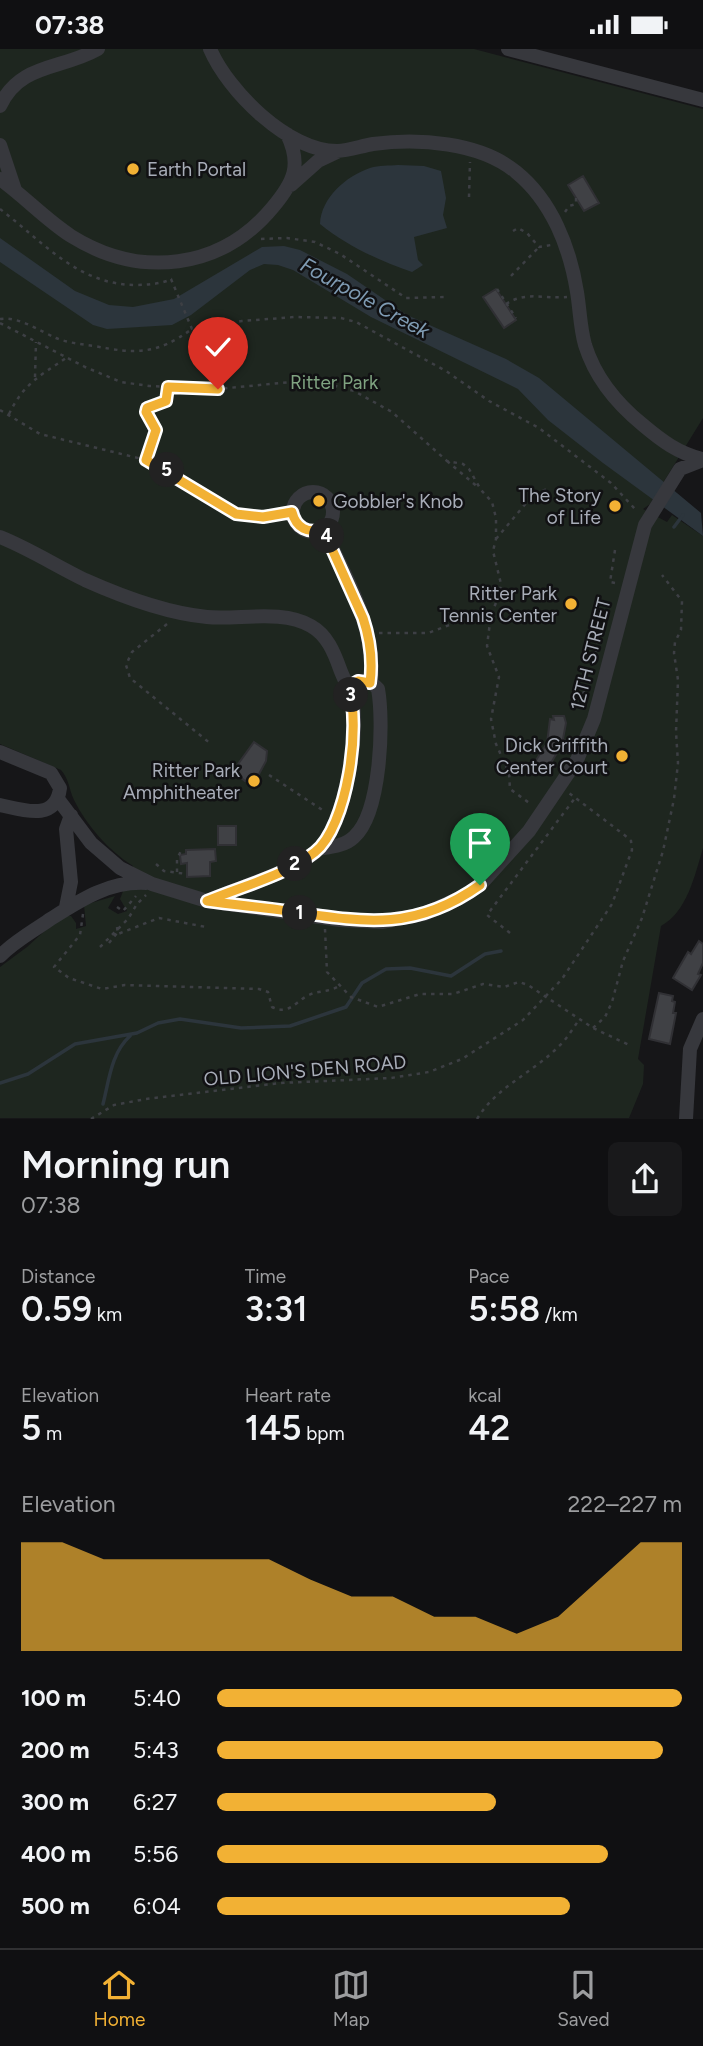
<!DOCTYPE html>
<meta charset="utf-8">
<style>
:root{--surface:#101012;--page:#19191b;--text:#f1f3f6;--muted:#9c9d9f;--line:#303032;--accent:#f2b134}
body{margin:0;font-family:Figtree,sans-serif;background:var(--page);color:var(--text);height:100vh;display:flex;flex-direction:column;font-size:26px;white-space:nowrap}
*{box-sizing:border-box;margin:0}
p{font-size:23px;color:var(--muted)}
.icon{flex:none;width:38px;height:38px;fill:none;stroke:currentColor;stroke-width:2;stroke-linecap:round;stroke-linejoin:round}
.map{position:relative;height:1070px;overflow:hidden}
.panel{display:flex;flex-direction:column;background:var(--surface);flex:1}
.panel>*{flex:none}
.pin{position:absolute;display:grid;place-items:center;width:60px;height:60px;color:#fff;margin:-72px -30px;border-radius:50% 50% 50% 0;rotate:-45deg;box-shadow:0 0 7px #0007}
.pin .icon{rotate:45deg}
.km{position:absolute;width:35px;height:35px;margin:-18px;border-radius:50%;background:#222;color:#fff;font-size:19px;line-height:35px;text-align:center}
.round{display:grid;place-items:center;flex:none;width:74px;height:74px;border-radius:10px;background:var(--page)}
.summary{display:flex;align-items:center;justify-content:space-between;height:119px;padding:0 21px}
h1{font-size:38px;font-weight:600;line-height:52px}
.figures{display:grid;grid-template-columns:repeat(3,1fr);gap:10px;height:119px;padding:7px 21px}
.figures div{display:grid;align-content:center}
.figures b{font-size:35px;font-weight:600}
.figures small{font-size:19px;font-weight:400}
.figures p{font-size:19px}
.chart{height:196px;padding:14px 21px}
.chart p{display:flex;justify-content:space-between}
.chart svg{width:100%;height:126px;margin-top:7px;fill:var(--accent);opacity:.7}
ul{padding:0 21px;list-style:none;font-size:23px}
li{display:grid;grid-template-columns:112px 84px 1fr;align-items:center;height:52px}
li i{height:18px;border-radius:9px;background:var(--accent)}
.status{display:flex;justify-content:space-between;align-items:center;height:49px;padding:0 35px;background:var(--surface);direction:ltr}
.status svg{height:19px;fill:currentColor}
.tabs{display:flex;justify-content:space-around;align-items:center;height:98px;border-top:2px solid var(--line);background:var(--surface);font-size:19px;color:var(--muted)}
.tabs a{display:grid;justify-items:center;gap:4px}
.tabs .current{color:var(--accent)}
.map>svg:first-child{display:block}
.green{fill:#1e261f}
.water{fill:#2c353c}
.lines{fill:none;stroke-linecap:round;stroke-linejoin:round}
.stream{stroke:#2c353c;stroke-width:3.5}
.building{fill:#404145;stroke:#303034;stroke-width:2}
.path{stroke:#3d3f44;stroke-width:2.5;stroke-dasharray:3.5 5;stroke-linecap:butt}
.minor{stroke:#37383d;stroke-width:14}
.route-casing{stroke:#fff;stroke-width:14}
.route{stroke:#f2b134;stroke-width:9}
.poi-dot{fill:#f2b134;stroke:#111113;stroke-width:2.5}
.labels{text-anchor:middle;stroke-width:5;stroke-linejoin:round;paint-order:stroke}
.poi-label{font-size:19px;fill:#a8adb8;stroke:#111113;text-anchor:end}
.park-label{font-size:19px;fill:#7fa381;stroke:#111113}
.street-label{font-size:19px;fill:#a8adb8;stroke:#111113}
.water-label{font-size:21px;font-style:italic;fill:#7f9bb3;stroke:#111113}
</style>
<div class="status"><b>07:38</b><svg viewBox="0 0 49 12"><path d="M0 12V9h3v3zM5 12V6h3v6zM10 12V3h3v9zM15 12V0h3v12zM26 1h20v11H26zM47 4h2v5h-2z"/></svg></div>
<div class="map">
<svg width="703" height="1070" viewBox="0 0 703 1070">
<rect width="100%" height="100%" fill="#161618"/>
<path class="green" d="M0,0h474l229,60v309l-53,86 -7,5 24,13 5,-7 31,21v312c-8,27 -16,64 -42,78l-23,133 6,6 -1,19 -14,34h-629v-151l27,-20 34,-31h10l5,7v6l10,-3 -2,-21 31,-9 -7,12 10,6 9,-3 -7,-12 13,-33c-25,-16 -46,-40 -59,-66 -5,-11 -5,-21 -13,-30l-61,-26z"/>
<path class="water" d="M398,116l26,1 17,5 5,27 -3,17 4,13 -33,9 4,23 5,5 -11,7c-32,-11 -65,-26 -92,-48 1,-26 26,-48 50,-56 9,-3 19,-2 28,-3z
M0,189l75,53 34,14 24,2 41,-8 88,-52 22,-1 16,4 47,24 60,41 99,44 33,19 162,135 2,23 -100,-73 -55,-43 -30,-31 -147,-72 -78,-47 -15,-5 -14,-1 -14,6 -59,45 -19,10 -65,4 -14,-4 -93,-63z"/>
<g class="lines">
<path class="stream" d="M674,478l9,-12
M0,1034l28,-9 47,-30 62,-11 21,-10 22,-4 61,9 49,-2 56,-19 16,-24 24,-14 24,-1 41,8 34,-22 16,-3
M103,1055c6,-23 8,-51 27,-68"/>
</g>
<path class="building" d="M583,127l16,27 -15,8 -16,-26z
M496,240l20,31 -12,8 -21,-31z
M553,667h11l2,7 -3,16 5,3 -3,6 -4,-2 -16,27 -12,-8 14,-22 3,-24 4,1z
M254,693l13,9 -1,10 -7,13 -14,7 -12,-10z
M218,777h18v19h-18z
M215,800l1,12 -6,1v14l-23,1v-14l-6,1 -1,-9 6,-1v-4z
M699,892l4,3v19l-5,11 3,1 -9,15 -19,-12 15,-26 3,2z
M659,944l14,3 -1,5 3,1 -2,11h3l-6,31 -21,-5z"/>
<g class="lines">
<path class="path" d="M469,148l1,-35
M0,160c42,32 77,75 134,76 14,0 26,-1 38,-6
M565,163l4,-6 7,-2v-7
M513,182l5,-3 9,5 12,14 12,-2
M261,190l26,-1 28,4 25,12 66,44 39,-1
M511,227l27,-28
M171,230l21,50 50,-8 53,-4 46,1 15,4 90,49 43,30 50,27 72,55 24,26
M497,240l19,29
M506,255c20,-13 37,-5 61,-7
M0,270c18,-3 40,12 56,19 12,5 25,6 38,8 42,8 62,9 98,-17
M0,274l85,44 36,15 28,4 69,3 73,-7 41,3 22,6 38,21 55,49 16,3 6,5 12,21 11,12 4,16v21l-3,12 8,33 -2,12 -8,18 -4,32 12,31 -8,42 5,25 13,29 1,16 22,16
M35,328l1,-35
M0,361l40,24 106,26 90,54 27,3 29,-5
M9,365c15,-31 31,-38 57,-56
M146,411l10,-30 -10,-18 1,-4 19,-7 2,-14
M447,412l32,27
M496,490l36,-43 17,-8
M615,534l-5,-1 5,-32
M167,575l-35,28 -6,13 4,13 81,66
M379,584h49l43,-16 20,-3
M592,587l6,2 -3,18 2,2
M584,642l-3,10 6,2
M559,703l7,-4
M269,726l55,36
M156,815l8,7 23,3
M177,823v-13l4,-8
M117,858l6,4 13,-15
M83,865l-3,21 -26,32 15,11 33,11 23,-4 134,4 9,3 4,15c17,8 22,-4 35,-11 10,-6 21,-3 32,-10
M117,878l1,7 41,-16 47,9
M325,880l2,43 24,25 27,10 42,-13h33l30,-10 21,3 15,-5 9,3 65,43 36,17
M510,884l-23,-18 88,-117
M109,894l8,-10
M100,898l28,-28 9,-15 9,-9
M593,979l12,-11 7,-15 11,-41 19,-43 21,-67 11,-52 4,-36 -2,-31 2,-52 -4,-27 1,-11 6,-12 1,-29 -20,-26
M91,1070l23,-14 32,-6 135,-16 110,-5 38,-6 33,-13 61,-39 39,-41 50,-75 20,-54 -1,-9 -4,-4 -58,-44
M477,1070c20,-33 56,-46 82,-73 8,-7 14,-18 20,-26"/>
<path class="minor" d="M210,0c18,42 78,102 127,102 12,0 24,-5 36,-7 45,-6 107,-2 143,28 36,29 54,76 61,120 3,18 3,35 8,53 10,32 32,59 58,80 19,16 35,28 59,34
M508,0l195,51
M0,57c20,-43 61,-36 98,-57
M0,96l15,45
M0,130c25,18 45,40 71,57 69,43 150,34 202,-29 21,-25 29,-42 14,-73
M291,136l27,-24 19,-9
M293 463a20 20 0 1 1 40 0a20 20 0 1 1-40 0Z
M323,480c23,49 53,97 48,154
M0,488c30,12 56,29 85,43 38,17 80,33 122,37 32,3 75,-8 104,9 16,9 23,26 29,43 4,11 11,22 13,34 5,38 -8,119 -35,147 -22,21 -82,38 -111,51
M0,703l51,21 9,15c-4,34 -37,22 -60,17
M58,750l33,44 29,25 32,16 55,17 133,19 43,2 41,-8 38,-17 18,-12 49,-54 48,-71 17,-41 51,-194 35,-56 23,-9
M318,800c12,-2 27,-3 36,-12 27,-24 30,-115 24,-148 -9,-11 -20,-10 -30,-2
M66,858l5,-25 -5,-53 5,-14
M0,907c15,-15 32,-24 49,-36 30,-19 59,-39 97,-37
M686,1070l4,-70 13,-30"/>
</g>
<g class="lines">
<g class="route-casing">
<path id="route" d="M218,340l-50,-2 -2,14 -19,7 -1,4 10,18 -10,30 90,54 27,3 29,-5c4,16 16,22 31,17l40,89c7,21 10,42 7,65l-12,-2 -10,6c14,37 -1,140 -33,165 -30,24 -73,34 -108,49 27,4 54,6 81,10 75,11 126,21 192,-26"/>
</g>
<use href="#route" class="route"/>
</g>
<g class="poi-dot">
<circle cx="133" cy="120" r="7"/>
<circle cx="319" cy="452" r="7"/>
<circle cx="615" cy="457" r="7"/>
<circle cx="571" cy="555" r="7"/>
<circle cx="622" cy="707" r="7"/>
<circle cx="254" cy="732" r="7"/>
</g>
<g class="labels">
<g class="poi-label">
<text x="147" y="127" text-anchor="start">Earth Portal</text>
<text x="601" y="453">The Story<tspan x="601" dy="22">of Life</tspan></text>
<text x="333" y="459" text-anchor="start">Gobbler's Knob</text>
<text x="557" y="551">Ritter Park<tspan x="557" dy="22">Tennis Center</tspan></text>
<text x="608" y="703">Dick Griffith<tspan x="608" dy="22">Center Court</tspan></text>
<text x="240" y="728">Ritter Park<tspan x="240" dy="22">Amphitheater</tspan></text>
</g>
<g class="park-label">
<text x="334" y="340">Ritter Park</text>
</g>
<g class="street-label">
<text transform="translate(590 605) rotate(-76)" y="7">12TH STREET</text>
<text transform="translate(305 1021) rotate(-5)" y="7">OLD LION'S DEN ROAD</text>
</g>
<g class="water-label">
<text transform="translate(365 249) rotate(29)" y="7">Fourpole Creek</text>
</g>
</g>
</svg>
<div class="pin" style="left:480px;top:836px;background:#1e9e55"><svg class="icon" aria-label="arrive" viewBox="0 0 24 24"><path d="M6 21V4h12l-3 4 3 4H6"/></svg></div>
<div class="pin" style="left:218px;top:340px;background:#d93025"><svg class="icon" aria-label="check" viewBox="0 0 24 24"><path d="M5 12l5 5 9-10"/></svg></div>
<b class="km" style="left:300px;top:864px">1</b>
<b class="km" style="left:295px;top:815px">2</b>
<b class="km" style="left:351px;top:646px">3</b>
<b class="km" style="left:327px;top:487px">4</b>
<b class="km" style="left:167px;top:421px">5</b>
</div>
<section class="panel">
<div class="summary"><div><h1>Morning run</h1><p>07:38</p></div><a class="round"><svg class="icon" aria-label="share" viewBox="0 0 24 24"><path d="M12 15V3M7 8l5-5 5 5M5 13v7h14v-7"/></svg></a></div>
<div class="figures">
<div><p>Distance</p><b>0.59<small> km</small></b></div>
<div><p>Time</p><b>3:31</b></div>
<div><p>Pace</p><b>5:58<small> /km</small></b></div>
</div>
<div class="figures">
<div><p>Elevation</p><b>5<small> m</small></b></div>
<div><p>Heart rate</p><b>145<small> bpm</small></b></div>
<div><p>kcal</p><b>42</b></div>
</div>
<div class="chart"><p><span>Elevation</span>222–227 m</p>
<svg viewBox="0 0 160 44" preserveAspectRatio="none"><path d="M0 44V6L10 6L20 12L30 12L40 12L50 12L60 12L70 19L80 25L90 25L100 32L110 32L120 38L130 32L140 19L150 6L160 6V44z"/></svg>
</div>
<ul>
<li><b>100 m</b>5:40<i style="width:100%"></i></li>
<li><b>200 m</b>5:43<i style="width:96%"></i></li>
<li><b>300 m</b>6:27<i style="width:60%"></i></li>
<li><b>400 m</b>5:56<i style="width:84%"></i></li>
<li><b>500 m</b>6:04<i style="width:76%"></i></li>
</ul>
</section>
<nav class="tabs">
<a class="current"><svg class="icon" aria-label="home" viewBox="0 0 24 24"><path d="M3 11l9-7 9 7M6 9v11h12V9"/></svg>Home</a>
<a><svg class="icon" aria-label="map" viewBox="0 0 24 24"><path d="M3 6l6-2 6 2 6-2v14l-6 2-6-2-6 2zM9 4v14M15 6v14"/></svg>Map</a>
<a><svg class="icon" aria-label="saved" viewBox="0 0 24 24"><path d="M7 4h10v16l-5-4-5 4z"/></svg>Saved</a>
</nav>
